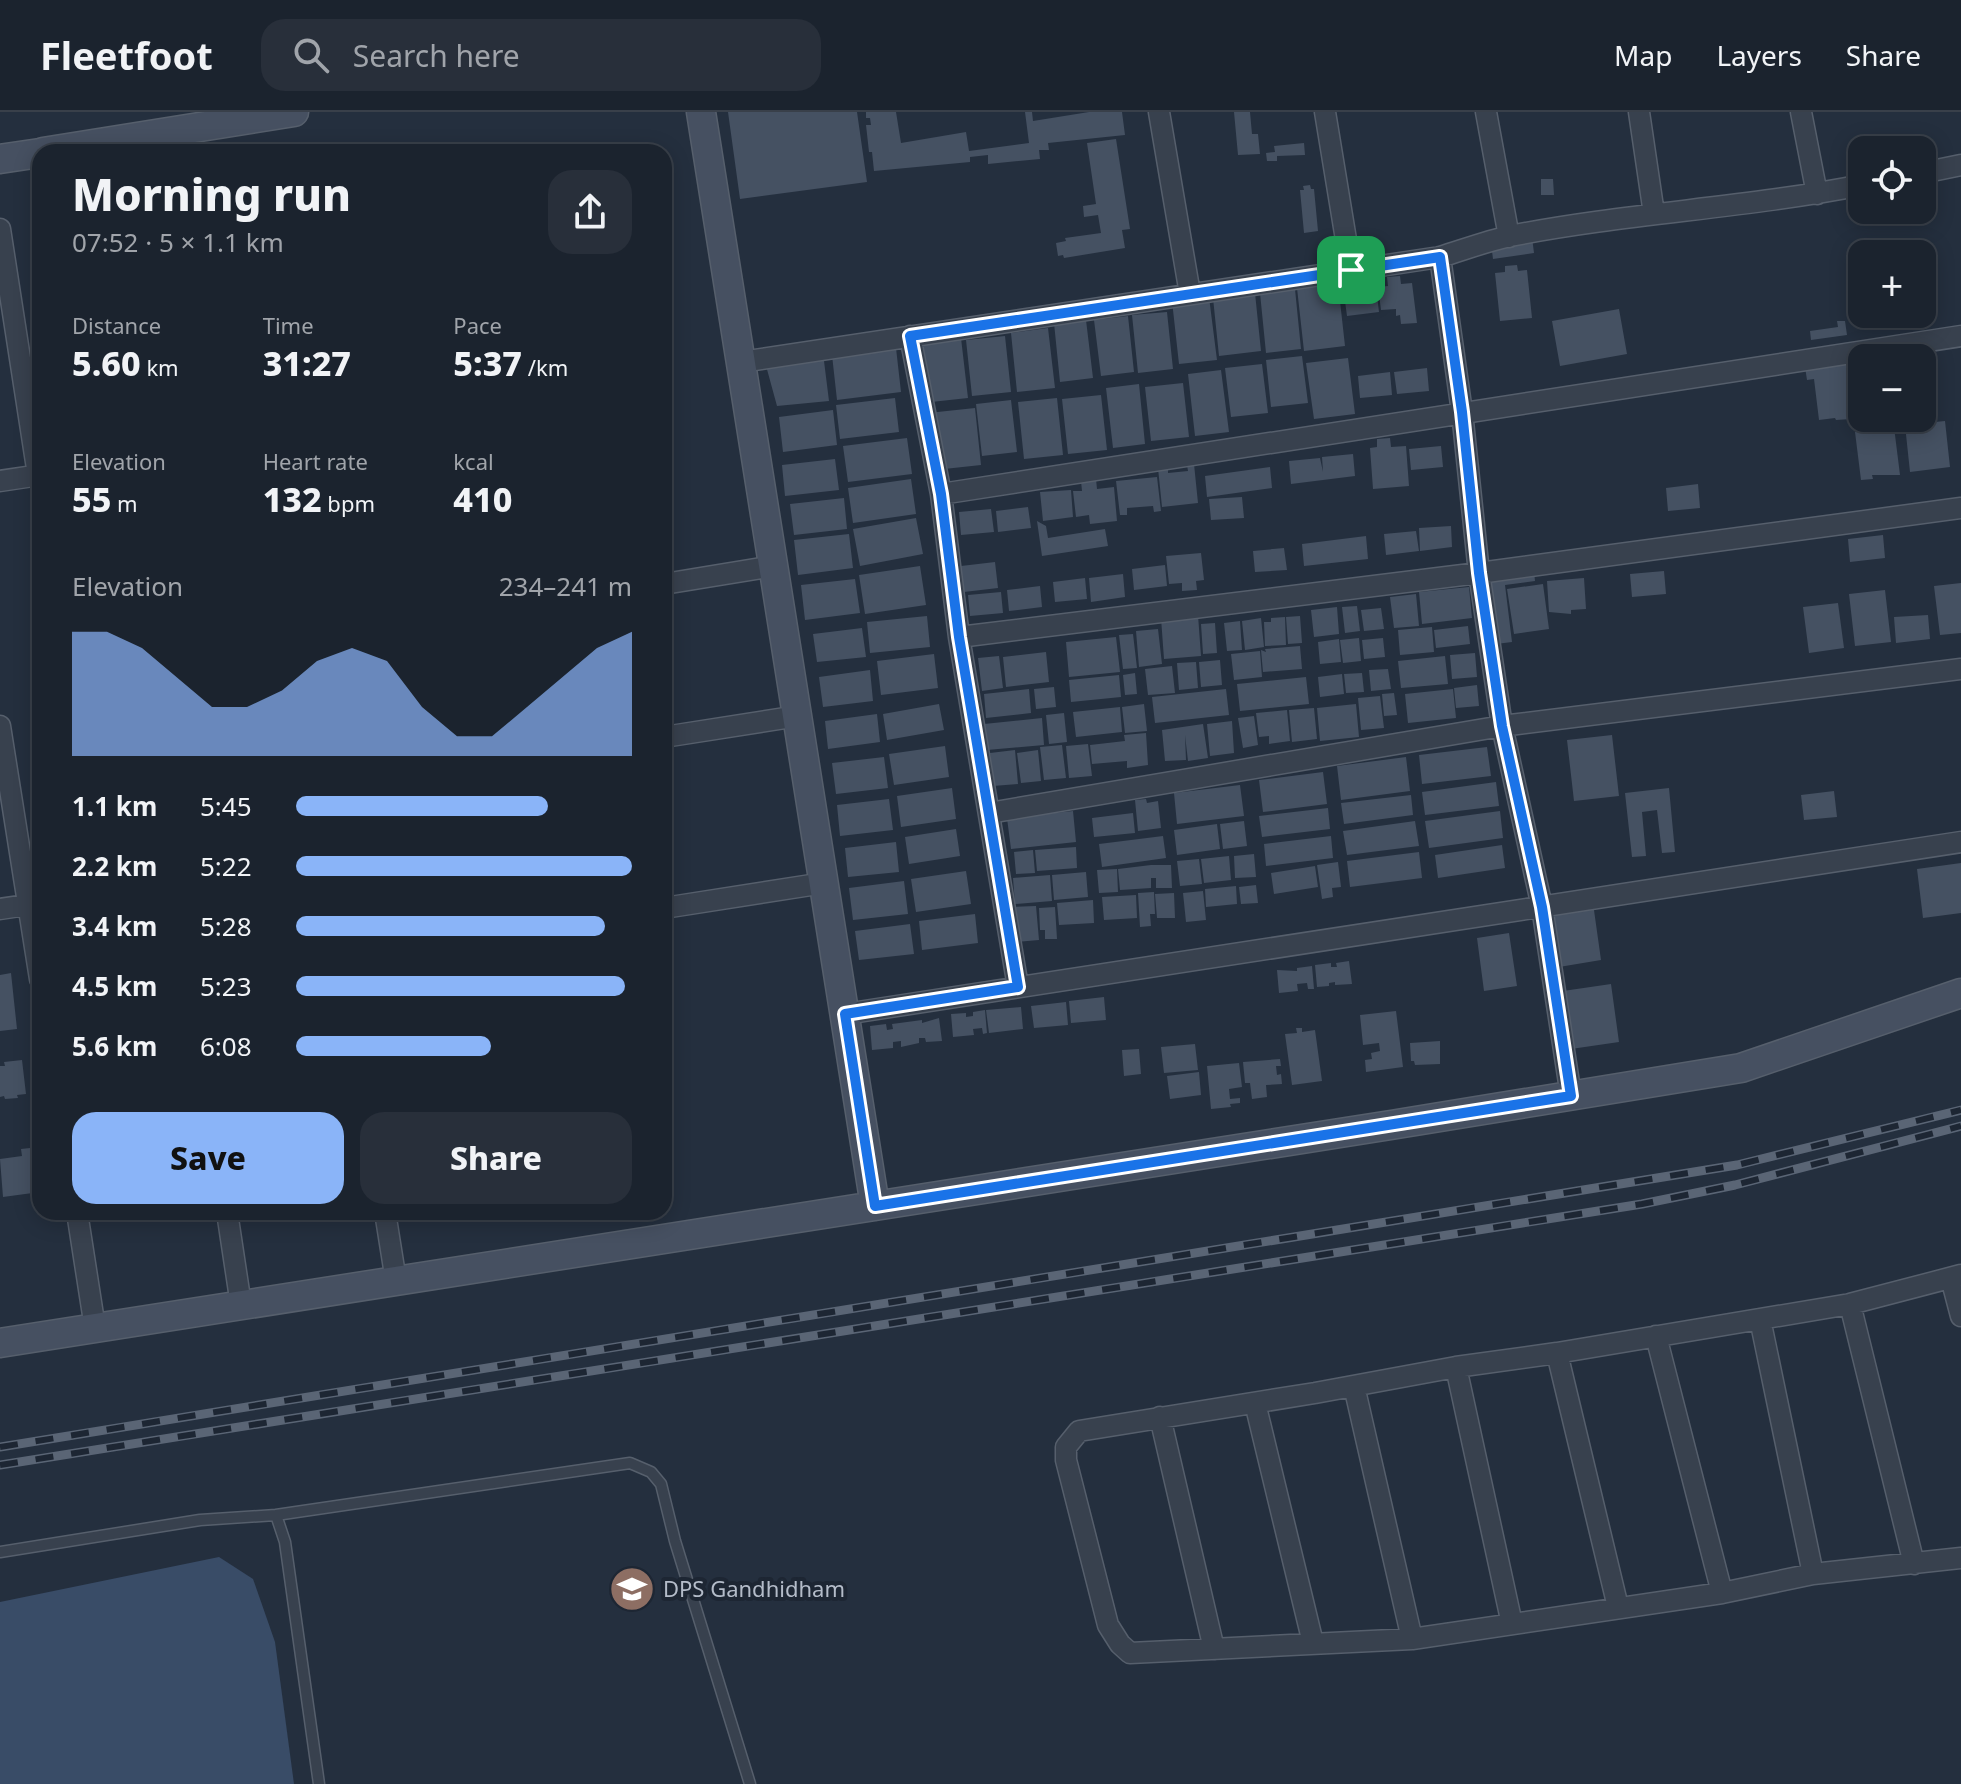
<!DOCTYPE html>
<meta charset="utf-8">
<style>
:root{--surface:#1b232e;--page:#282f3a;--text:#f1f3f6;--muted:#a0a4aa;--line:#39404a;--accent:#8ab4f8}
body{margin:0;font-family:"Noto Sans",sans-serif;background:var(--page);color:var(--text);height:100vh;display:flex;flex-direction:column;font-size:30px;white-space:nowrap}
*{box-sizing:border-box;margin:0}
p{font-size:26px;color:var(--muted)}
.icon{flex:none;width:44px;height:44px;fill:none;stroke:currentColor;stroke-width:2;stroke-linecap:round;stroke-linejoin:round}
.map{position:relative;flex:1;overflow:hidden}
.sheet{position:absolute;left:32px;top:32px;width:640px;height:1076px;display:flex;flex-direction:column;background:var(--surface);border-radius:24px;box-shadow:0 4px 20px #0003,0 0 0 2px var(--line)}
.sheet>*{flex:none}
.controls{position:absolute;left:1848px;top:24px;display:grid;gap:16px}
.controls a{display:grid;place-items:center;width:88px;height:88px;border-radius:16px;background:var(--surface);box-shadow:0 4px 20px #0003,0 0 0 2px var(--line);font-size:40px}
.pin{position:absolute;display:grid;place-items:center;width:68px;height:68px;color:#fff;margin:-34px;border-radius:16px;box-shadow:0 4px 12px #0006}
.round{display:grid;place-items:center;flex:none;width:84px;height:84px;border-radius:24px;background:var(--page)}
.overview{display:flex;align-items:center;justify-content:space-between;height:136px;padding:0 40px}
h1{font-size:44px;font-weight:800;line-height:60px}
.figures{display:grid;grid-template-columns:repeat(3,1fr);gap:12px;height:136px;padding:8px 40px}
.figures div{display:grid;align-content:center}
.figures b{font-size:34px;font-weight:800}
.figures small{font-size:22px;font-weight:400}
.figures p{font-size:22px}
.chart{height:224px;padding:16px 40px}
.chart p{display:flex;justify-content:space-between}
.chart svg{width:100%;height:144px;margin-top:8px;fill:var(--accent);opacity:.7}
.button{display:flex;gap:16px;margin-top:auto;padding:16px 40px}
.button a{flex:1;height:92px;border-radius:24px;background:var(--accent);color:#111;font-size:32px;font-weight:800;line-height:92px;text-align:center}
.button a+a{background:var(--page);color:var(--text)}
ul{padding:0 40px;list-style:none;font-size:26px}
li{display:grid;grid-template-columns:128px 96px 1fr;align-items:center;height:60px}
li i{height:20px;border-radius:10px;background:var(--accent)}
header{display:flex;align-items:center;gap:48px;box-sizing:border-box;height:112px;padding:0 40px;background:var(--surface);border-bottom:2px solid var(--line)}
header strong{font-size:38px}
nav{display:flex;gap:44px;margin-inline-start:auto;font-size:28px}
.search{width:560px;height:72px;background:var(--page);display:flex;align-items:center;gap:20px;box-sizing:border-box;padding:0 28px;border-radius:24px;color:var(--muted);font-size:30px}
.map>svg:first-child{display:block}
.water{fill:#394c67}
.building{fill:#455162}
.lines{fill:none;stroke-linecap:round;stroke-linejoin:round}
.lane-casing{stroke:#565f6c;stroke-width:13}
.street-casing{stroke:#565f6c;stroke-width:23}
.secondary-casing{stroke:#565f6c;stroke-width:31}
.lane{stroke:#38414e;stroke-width:10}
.street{stroke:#38414e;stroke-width:20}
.secondary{stroke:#465061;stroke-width:28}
.rail-casing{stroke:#5a6575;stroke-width:9}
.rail{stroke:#1d2633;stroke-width:6;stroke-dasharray:18;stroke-linecap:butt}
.route-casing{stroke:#fff;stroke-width:16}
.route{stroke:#1a73e8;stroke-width:10}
.labels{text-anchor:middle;stroke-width:8;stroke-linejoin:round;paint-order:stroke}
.poi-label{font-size:22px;fill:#b4bcc9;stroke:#1d2633;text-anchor:start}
</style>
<header>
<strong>Fleetfoot</strong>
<div class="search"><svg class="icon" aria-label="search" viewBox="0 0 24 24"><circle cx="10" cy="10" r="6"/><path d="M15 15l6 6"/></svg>Search here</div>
<nav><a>Map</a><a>Layers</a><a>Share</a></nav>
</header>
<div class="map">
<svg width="1961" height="1672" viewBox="0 0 1961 1672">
<rect width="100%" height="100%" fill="#242f3e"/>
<path class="water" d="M219,1445l34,22 22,63 19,142h-294v-182z"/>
<path class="building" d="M728,0h129l10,70 -127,17z
M866,0h30l5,31 65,-11 3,19 60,-8 -4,-31h7l1,9 56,-9h33l3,23 -77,8 1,7h-10l1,9 -52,5v-9l-18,2v5l-96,9 -2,-19h-3l-3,-27h5l-1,-7h-4z
M1234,0h16l2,22h6l2,20 -22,1z
M1116,27l14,90 -8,1 3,18 -61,10 -1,-3 -5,1 -2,-13 10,-2 -1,-3 36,-5 -3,-18 -14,2 -1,-11 13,-2 -9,-61z
M1304,31l1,12 -28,1v5h-10l-1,-8 9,-1 -1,-6z
M1541,67h12l1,16h-13z
M1310,73l1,4h3l4,42 -14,2 -4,-43h4l-1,-4z
M1532,125l2,16 -41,6 -2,-16z
M1517,153l1,6 9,-1 5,48 -32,3 -5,-48 10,-1v-6z
M1400,164l1,8 11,-1 5,40 -16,1 -1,-9 -4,1v-7l-15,1 -3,-23 10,-1 -1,-9z
M1338,171l7,63 -41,5 -7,-63z
M1376,176l3,24 -32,4 -3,-22z
M1295,177l6,60 -35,4 -6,-60z
M1255,181l6,58 -42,5 -6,-58z
M1209,185l8,63 -38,4 -7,-63z
M1619,197l8,45 -67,12 -8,-45z
M1167,200l6,57 -35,4 -6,-58z
M1128,204l6,56 -33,4 -7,-56z
M1086,208l7,58 -33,4 -6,-59z
M1837,209h8l2,14 -36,5 -1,-9 28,-4z
M1048,216l7,60 -38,4 -6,-59z
M1005,224l6,56 -39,4 -6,-56z
M961,226l7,60 -46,5 -6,-60z
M896,236l5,44 -64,8 -5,-45z
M823,241l6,48 -52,5 -12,-44z
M1302,244l6,47 -37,4 -5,-47z
M1348,246l7,56 -41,5 -8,-56z
M1847,250l7,54h-4l1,3 -15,1 -1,-2 -16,2 -5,-41 -7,1 -2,-13z
M1262,252l6,49 -37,4 -6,-49z
M1427,256l2,23 -32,3 -3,-22z
M1221,258l8,62 -34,4 -7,-62z
M1390,260l2,23 -32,3 -2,-22z
M1183,271l6,54 -38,4 -6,-54z
M1139,272l6,60 -32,4 -7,-60z
M1101,283l6,55 -39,4 -6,-55z
M895,286l4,34 -59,7 -4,-34z
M1057,286l6,57 -39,4 -6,-57z
M1011,288l6,52 -35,4 -6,-52z
M975,296l6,57 -46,5 -7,-57z
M833,298l4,35 -54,7 -4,-35z
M1945,309l5,46 -40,5 -5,-47z
M1894,315l6,48h-28l1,4 -12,1 -6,-48z
M907,326l5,36 -64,8 -5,-36z
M1390,326l1,9 15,-1 3,40 -36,3 -3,-41 7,-1v-8z
M1441,334l2,21 -32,3 -2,-21z
M1353,342l2,22 -64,8 -2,-23 31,-3 3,14 -1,-15z
M835,347l4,31 -54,6 -3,-31z
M1194,352l4,39 -36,4 -4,-39 10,-1v6l20,-2 -1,-6z
M1270,355l2,21 -65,9 -2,-21z
M1157,365l4,34 -7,1 -1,-6 -26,2v7h-7l-4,-34z
M911,367l5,35 -63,9 -5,-35z
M1096,367l1,10 17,-2 3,34 -27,3 -1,-9 -13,2 -3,-26h9l-1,-10z
M1698,372l2,24 -32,3 -2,-23z
M1071,378l2,27 -30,4 -3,-29z
M1242,385l2,21 -33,2 -2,-21z
M844,386l3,31 -53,6 -4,-31z
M1028,395l3,21 -33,4 -2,-21z
M991,397l3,23 -33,3 -2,-23z
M916,406l7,36 -63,12 -7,-37z
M1037,409l9,5 2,12 57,-9 3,17 -66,10z
M1451,414l1,21 -32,4 -1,-23z
M1416,419l3,20 -33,4 -2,-21z
M849,422l4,34 -55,7 -4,-35z
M1883,423l2,23 -35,4 -2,-23z
M1366,424l2,23 -64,7 -2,-22z
M1284,436l3,22 -32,2 -2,-21z
M1201,441l3,27 -8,1 1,9 -15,1v-8l-13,1 -3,-28z
M995,450l3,26 -34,4 -3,-26z
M1165,453l2,21 -33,4 -2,-21z
M920,454l6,39 -61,9 -6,-39z
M1534,459l1,10 -30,4 7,57 -16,2 -9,-66z
M1664,459l2,23 -34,3 -2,-23z
M1123,462l2,23 -34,5 -2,-24z
M1085,466l2,21 -32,3 -2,-20z
M1584,466l2,31 -15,1v4l-22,-2 -2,-31z
M855,467l5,34 -55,7 -4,-35z
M1961,471v50l-21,2 -6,-49z
M1543,472l6,45 -35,5 -7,-45z
M1040,474l2,21 -33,4 -2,-21z
M1469,475l3,31 -50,6 -3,-32z
M1885,478l6,52 -36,4 -6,-52z
M1001,480l2,21 -33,3 -2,-21z
M1416,482l3,32 -25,2 -4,-31z
M1838,491l6,45 -35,5 -6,-46z
M1357,494l3,25 -15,2 -3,-26z
M1337,495l2,27 -25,3 -3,-27z
M1381,496l3,21 -20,2 -3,-21z
M1198,503l3,41 -37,3 -3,-41z
M1928,503l2,24 -34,4 -2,-26z
M927,504l3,31 -60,6 -3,-31z
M1300,504l2,27 -14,1 -2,-27z
M1285,505l1,28 -21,1 -1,-24h7v-4z
M1261,506l3,29 -19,3 -3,-29z
M1240,509l2,29 -15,1 -3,-28z
M1215,511l2,30 -14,1 -2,-30z
M1468,514l2,18 -34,4 -2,-18z
M1432,515l2,25 -34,3 -2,-25z
M862,516l4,29 -49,5 -4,-28z
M1158,517l4,35 -23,3 -3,-36z
M1133,522l4,34 -14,1 -4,-34z
M1116,525l4,35 -51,5 -3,-35z
M1359,526l2,23 -18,2 -3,-23z
M1383,526l2,19 -21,2 -2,-19z
M1339,527l2,23 -21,2 -2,-22z
M1300,534l2,23 -39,3 -2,-22 5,2 -1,-3z
M1260,539l2,26 -28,3 -3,-26z
M1046,540l3,30 -43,5 -3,-30z
M1475,541l2,24 -25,2 -2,-24z
M934,542l4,34 -57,7 -4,-34z
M999,544l4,32 -21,3 -4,-33z
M1445,544l3,28 -47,4 -3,-27z
M1220,548l2,25 -21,2 -2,-25z
M1196,550l2,26 -19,2 -2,-27z
M1172,554l3,27 -27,2 -3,-26z
M1388,557l3,20 -20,2 -2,-21z
M870,558l3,31 -50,6 -4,-30z
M1135,561l2,21 -12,1 -2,-20z
M1362,561l2,19 -18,1 -2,-19z
M1342,562l2,20 -24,3 -2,-20z
M1119,563l2,22 -50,5 -2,-22z
M1306,565l3,27 -69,7 -3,-27z
M1477,573l2,21 -23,2 -2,-20z
M1054,575l2,20 -20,2 -2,-20z
M1029,577l2,24 -45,5 -2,-24z
M1226,577l3,26 -74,8 -3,-26z
M1453,577l3,29 -48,5 -3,-29z
M1394,581l3,22 -13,1 -2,-22z
M1380,584l4,32 -23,2 -3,-32z
M939,592l5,26 -57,10 -4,-26z
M1144,592l3,27 -22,2 -3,-26z
M1356,592l3,33 -39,4 -3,-33z
M1120,595l2,25 -46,5 -3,-25z
M1314,596l3,31 -25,3 -3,-32z
M1287,598l3,31 -21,3v-8l-10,1 -3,-24z
M1064,601l3,29 -18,2 -3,-29z
M877,602l3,28 -52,7 -3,-28z
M1254,604l4,29 -15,3 -5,-30z
M1042,606l2,27 -57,5 -3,-26z
M1232,609l2,32 -24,3 -3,-32z
M1203,612l5,34 -20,3 -3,-26 1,25 -21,1 -3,-31z
M1146,621l2,32 -21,3v-7l-35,3 -2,-19 35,-4 -1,-6z
M1612,623l7,61 -45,5 -7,-61z
M1088,632l4,32 -23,2 -3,-32z
M1062,633l4,33 -22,2 -4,-33z
M945,634l4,31 -55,8 -5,-31z
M1487,635l4,29 -69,8 -3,-29z
M1015,638l3,34 -25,2 -3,-33z
M1038,638l3,31 -20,2 -4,-30z
M884,645l4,31 -52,6 -4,-31z
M1406,645l4,34 -69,9 -4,-34z
M1323,660l4,32 -64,8 -4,-32z
M1496,670l3,24 -74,9 -3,-23z
M1240,673l4,31 -67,8 -3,-31z
M952,676l4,31 -55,8 -4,-31z
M1669,676l6,64 -13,1 -5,-43 -15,2 4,44 -14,1 -7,-64z
M1834,679l3,26 -33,3 -3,-25z
M1411,683l2,20 -69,9 -3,-21z
M889,687l4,31 -53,6 -3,-31z
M1146,687l1,4 11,-2 3,27 -23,3 -3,-31z
M1328,696l2,21 -68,8 -3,-21z
M1073,699l3,31 -65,7 -4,-31z
M1500,699l3,27 -74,10 -4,-27z
M1133,701l2,20 -41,4 -2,-19z
M1244,709l3,25 -24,3 -3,-25z
M1415,709l4,25 -72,9 -4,-24z
M1217,712l3,25 -43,6 -3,-25z
M956,717l4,27 -51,8 -4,-27z
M1163,724l3,22 -64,9 -3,-23z
M1331,724l2,22 -67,8 -2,-22z
M896,730l3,30 -51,5 -3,-29z
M1502,733l3,23 -67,10 -3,-23z
M1076,735l1,21 -40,3 -2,-21z
M1033,738l2,23 -19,1 -2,-22z
M1419,740l3,26 -72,9 -3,-26z
M1254,742l2,23 -21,1 -1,-22z
M1229,744l2,24 -27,3 -3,-24z
M1199,747l3,25 -22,2 -3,-25z
M1338,750l3,25 -9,1 1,9 -11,2 -5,-34z
M1961,751v50l-38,5 -6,-49z
M1151,753h20l1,23h-16v-10h-5v10l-31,2 -2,-21z
M1315,754l3,21 -44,7 -3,-21z
M1117,757l1,23 -19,1 -2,-23z
M966,759l5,33 -55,8 -5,-33z
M1086,760l2,25 -34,3 -2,-25z
M1050,763l2,26 -37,3 -2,-26z
M904,769l4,33 -55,6 -4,-32z
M1256,773l2,18 -17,1 -2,-17z
M1236,774l1,18 -31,3 -1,-18z
M1203,779l3,29 -20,2 -3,-29z
M1154,780l1,22h-5l1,12 -11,1 -2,-34z
M1174,781l1,25h-18l-2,-24z
M1136,783l1,23 -33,2 -2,-23z
M1093,788l1,23 -35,2 -2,-22z
M1593,791l8,57 -42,7 -8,-57z
M1036,794l3,34 -23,2 -3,-35z
M1055,795l2,32h-12v-9h-5l-1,-22z
M975,802l3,29 -56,7 -3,-29z
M910,812l4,30 -55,6 -4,-29z
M1509,821l8,53 -33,5 -7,-53z
M1349,849l3,23 -17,1v-3l-6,1v3l-12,1 -2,-22 16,-2v4h6l-1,-4z
M1312,854l2,23h-6l-1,-6 -10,1 1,7 -19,2 -2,-23 20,1v-3z
M11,861l6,56 -17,2v-56z
M1611,872l8,58 -48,7 -8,-58z
M1104,885l2,23 -35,3 -2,-22z
M1066,890l2,23 -34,3 -3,-22z
M1021,895l2,22 -34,4 -3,-23z
M985,898l2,23 -4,1 -1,-6 -9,1 1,6 -21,2 -2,-23 15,-1v4l7,-1v-4z
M1396,899l7,56 -37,5 -1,-12 7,-1 -1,-6 9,-2 -1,-8 -16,2 -3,-30z
M939,906l3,23 -16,1 -1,-4h-6v5l-18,4v-6l-8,1v6l-21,2 -2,-24 16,-2 1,6 6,-1 -1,-5 30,-4v3z
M1296,916h6v4l13,-2 7,51 -30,4 -7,-51 12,-1z
M1440,929v23l-25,1 -1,-4h-3l-1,-18z
M1195,932l3,26 -34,3 -3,-26z
M1139,937l2,25 -17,2 -2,-26z
M1280,947l1,7h-5l1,9 4,-1 1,10 -16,1 1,12 -15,2 -2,-16h-5l-2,-21z
M22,948l4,34 -9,1 1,3 -13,1 -1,-3 -4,1v-31h5l-1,-4z
M1239,951l3,24 -13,2 1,10 10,-1v5l-10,1 1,3 -20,2 -4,-43z
M1199,960l2,23 -31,4 -3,-23z
M39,1035l1,45 -37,5 -3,-38 22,-3 -1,-7z"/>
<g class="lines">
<g class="lane-casing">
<path id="lane" d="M276,1403l354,-52 21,9 10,12 14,57 75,243
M0,1440l200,-32 76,-5 9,27 34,242"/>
</g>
<g class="street-casing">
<path id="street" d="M1159,0l31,182
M1325,0l26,158
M1486,0l23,125
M1639,0l15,102
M1801,0l16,82
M1922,61l39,-8
M0,117l38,246
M1440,145l22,155 17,161 23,153 40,181 29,189
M910,224l31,158 18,143 59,350
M741,250l699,-105c23,-7 47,-16 70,-21 117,-23 236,-28 352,-51
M0,369l40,-6
M941,382l1020,-158
M664,472l110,-18
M959,525l520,-64 482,-65
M0,614l40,253
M664,625l134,-21
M989,701l513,-87 459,-57
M664,796l160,-25
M0,797l40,-6
M845,902l1116,-172
M77,1100l18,116
M227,1100l14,93
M385,1100l11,69
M1961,1163l-111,29 -293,49 -101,14 -141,26 -236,38 -13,16v13l42,165 12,19 10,9 282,-14 310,-46 91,-19 148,-16
M1951,1166l10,38
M1850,1192l64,260
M1760,1207l53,255
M1656,1224l66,257
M1557,1241l61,254
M1456,1255l56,257
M1354,1274l58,253
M1255,1291l58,240
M1160,1305l54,232"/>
</g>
<g class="secondary-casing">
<path id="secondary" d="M701,0l174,1094
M43,40l251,-40
M0,47l40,-6
M0,1231l1391,-218 350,-57 220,-75"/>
</g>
<use href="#lane" class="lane"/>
<use href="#street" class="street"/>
<use href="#secondary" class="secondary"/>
<g class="rail-casing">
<path id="rail" d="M0,1335l1737,-282 224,-55
M0,1353l1642,-261 93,-19 226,-59"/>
</g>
<use href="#rail" class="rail"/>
</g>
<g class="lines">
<g class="route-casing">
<path id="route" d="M1440,145l22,155 17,161 23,153 40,181 29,189 -696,110 -30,-192 173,-27 -59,-350 -18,-143 -31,-158z"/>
</g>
<use href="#route" class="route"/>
</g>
<defs>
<g id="school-disc" transform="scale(2.3)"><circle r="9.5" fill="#8d6e63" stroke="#1d2633"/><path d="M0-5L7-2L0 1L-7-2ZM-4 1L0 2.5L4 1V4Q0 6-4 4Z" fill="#fff"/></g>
</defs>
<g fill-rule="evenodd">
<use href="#school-disc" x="632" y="1477"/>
</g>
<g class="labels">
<g class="poi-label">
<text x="663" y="1485">DPS Gandhidham</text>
</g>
</g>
</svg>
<div class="controls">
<a><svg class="icon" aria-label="locate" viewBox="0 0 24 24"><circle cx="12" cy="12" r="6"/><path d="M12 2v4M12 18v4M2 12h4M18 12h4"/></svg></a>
<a>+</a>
<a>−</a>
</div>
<div class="pin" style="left:1351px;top:158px;background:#1e9e55"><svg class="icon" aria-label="arrive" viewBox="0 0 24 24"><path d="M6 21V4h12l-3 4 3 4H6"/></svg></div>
<section class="sheet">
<div class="overview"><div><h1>Morning run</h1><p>07:52 · 5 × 1.1 km</p></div><a class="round"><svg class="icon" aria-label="share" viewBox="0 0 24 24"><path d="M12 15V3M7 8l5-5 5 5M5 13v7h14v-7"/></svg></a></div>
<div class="figures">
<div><p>Distance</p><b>5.60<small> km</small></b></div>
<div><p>Time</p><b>31:27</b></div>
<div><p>Pace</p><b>5:37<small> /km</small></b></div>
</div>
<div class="figures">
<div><p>Elevation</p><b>55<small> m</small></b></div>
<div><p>Heart rate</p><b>132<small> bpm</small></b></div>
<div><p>kcal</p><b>410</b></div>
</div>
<div class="chart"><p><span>Elevation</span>234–241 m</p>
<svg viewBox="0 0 160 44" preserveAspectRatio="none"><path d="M0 44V6L10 6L20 11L30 20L40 29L50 29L60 24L70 15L80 11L90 15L100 29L110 38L120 38L130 29L140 20L150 11L160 6V44z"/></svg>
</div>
<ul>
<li><b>1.1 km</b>5:45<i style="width:75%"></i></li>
<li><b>2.2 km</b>5:22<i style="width:100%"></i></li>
<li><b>3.4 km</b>5:28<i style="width:92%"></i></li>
<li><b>4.5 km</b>5:23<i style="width:98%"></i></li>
<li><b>5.6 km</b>6:08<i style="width:58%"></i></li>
</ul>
<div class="button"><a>Save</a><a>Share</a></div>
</section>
</div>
